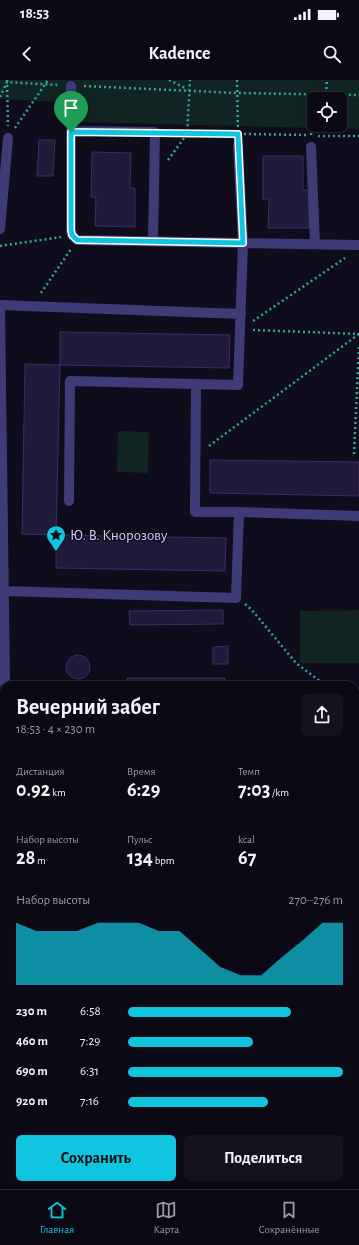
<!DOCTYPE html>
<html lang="ru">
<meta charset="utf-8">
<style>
:root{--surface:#0b0914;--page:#14121d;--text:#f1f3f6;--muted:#9a9aa0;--line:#2b2a34;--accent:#11c5e0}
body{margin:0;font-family:"Alegreya Sans",sans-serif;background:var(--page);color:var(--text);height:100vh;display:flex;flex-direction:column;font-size:15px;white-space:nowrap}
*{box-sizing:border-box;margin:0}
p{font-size:13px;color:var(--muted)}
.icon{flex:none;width:22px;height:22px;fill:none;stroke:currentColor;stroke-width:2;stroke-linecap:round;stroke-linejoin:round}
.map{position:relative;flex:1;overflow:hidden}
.panel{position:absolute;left:0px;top:601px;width:359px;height:508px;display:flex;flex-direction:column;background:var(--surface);border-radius:12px 12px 0 0;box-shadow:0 2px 10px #0003,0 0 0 1px var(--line)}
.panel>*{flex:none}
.fabs{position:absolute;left:307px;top:12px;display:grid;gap:8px}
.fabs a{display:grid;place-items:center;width:40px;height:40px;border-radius:6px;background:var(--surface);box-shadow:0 2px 10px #0003,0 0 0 1px var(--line);font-size:20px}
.pin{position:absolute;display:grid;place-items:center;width:34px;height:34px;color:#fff;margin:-41px -17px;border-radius:50% 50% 50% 0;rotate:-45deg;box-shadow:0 0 4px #0007}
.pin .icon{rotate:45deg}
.round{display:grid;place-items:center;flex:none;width:42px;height:42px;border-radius:6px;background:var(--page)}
.headline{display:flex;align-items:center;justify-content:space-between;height:68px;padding:0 16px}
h1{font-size:22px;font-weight:600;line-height:30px}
.stats{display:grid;grid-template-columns:repeat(3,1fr);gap:6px;height:68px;padding:4px 16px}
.stats div{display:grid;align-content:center}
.stats b{font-size:20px;font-weight:600}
.stats small{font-size:11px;font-weight:400}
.stats p{font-size:11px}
.chart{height:112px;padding:8px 16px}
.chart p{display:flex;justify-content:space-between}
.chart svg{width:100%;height:72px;margin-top:4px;fill:var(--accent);opacity:.7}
.action{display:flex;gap:8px;margin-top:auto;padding:8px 16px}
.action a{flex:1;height:46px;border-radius:6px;background:var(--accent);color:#111;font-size:16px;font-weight:600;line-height:46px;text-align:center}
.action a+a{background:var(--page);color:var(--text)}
ul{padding:0 16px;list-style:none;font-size:13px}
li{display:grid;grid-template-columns:64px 48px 1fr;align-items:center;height:30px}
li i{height:10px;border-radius:5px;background:var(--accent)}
.status{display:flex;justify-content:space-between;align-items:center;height:28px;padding:0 20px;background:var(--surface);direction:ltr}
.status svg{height:11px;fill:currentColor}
header{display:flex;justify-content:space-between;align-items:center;height:52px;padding:0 16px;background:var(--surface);font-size:18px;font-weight:600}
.dock{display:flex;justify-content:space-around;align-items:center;height:56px;border-top:1px solid var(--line);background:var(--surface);font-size:11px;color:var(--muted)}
.dock a{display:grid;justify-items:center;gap:2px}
.dock .current{color:var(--accent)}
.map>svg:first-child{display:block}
.green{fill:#102424;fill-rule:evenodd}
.building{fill:#221a3a;stroke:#3a2e65}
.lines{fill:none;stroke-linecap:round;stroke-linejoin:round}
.path{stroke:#35a4a1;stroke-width:2.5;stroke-dasharray:2 3;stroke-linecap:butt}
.minor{stroke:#3f3b77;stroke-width:10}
.major{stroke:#be5af2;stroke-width:10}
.tram{stroke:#11c5e0;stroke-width:1}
.route-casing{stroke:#fff;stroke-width:8}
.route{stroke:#11c5e0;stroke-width:5}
.labels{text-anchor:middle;stroke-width:3;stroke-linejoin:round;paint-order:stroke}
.poi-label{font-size:15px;fill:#d1cafb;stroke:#0f0c1b;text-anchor:start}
</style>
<div class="status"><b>18:53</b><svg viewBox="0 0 49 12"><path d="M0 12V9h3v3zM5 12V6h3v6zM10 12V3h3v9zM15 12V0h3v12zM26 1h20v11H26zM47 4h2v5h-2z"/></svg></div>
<header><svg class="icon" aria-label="back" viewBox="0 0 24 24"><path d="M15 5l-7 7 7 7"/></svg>Kadence<svg class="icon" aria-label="search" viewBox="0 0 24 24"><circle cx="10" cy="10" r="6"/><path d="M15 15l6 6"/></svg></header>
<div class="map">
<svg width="359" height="1109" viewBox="0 0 359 1109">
<rect width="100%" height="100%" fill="#0f0c1b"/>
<path class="green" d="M0,0h359v49l-283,-7 -1,-19 -75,-4zM314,19h26v26h-26z
M118,351l31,1 -1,41 -31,-1z
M359,530v53h-59v-52z
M0,756l3,245h-3z"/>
<path class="building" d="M39,60h16l-2,36h-16z
M92,72l39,1 -1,35h5v39l-40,-1 1,-28 -5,-1z
M263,76h40v34h6v38h-41l1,-29h-6z
M60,252l170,3 -1,33 -169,-3z
M25,284l35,1 -4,170 -34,-1z
M210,380l149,2v34l-149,-3z
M56,455l170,3 -1,33 -169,-3z
M223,530v14l-93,1 -1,-14z
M228,566v18h-15v-17z
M66 587a12 12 0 1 1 24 0a12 12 0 1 1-24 0Z
M127,598h98v7h-98z
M355,806h4v35h-4z
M355,980h4v33h-4z"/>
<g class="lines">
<path class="path" d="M7,0l1,46
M169,0l18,9
M237,0l1,53
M84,6l153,7 122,2
M326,14l1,-14
M0,17l7,-15 51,3
M15,48l33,-48
M168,53l65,1
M244,54l63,1
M311,55l3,-41
M318,56h41
M168,80l19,-26 3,-54
M0,166l61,-9
M41,213l30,-44
M253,241l92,-63
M253,250l106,4
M209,366l150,-112
M354,374l5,-109
M245,524l6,5 45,54 29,22
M355,628l4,5
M355,882l4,-1
M355,898l4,1"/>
<path class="minor" d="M71,6v144l1,5 5,5 166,3 -5,-97
M71,51l84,1 -2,109
M311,67l4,97
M0,149l8,-91
M0,225l241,9
M0,227l5,378
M69,421l1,-120 126,3
M239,432h-44l1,-128 42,1 5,-142 116,2
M4,511l232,7 3,-86 120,4
M355,783h4
M355,962h4
M13,1105v4
M250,1105v4"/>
<path class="major" d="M355,1031h4
M0,1037h4
M355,1096h4
M0,1098h4"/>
<path class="tram" d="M355,1056h4
M0,1058h4
M355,1064h4
M0,1075l4,-4
M0,1094l4,-5"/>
</g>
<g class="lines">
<g class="route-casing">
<path id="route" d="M71,52l167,2 5,109 -166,-3 -5,-5 -1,-5z"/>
</g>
<use href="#route" class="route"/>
</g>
<defs>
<g id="sight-pin" transform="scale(1)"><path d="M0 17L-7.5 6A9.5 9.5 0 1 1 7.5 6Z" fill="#11c5e0" stroke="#0f0c1b"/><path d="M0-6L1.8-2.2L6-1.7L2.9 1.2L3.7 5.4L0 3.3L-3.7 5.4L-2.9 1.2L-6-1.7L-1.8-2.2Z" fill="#111"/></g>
</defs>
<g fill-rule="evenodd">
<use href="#sight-pin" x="56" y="455"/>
</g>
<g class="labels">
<g class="poi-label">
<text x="70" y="460">Ю. В. Кнорозову</text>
</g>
</g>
</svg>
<div class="fabs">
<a><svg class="icon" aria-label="locate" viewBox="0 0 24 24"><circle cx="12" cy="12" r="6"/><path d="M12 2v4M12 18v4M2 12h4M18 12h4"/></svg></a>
</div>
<div class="pin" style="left:71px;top:52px;background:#1e9e55"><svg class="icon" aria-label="arrive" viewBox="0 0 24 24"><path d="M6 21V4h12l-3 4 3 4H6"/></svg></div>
<section class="panel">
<div class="headline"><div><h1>Вечерний забег</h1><p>18:53 · 4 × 230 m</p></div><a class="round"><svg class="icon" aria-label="share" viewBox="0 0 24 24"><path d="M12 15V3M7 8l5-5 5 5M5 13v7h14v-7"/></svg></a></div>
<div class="stats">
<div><p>Дистанция</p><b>0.92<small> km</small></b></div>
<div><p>Время</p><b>6:29</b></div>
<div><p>Темп</p><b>7:03<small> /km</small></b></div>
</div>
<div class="stats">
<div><p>Набор высоты</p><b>28<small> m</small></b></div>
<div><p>Пульс</p><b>134<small> bpm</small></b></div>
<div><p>kcal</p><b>67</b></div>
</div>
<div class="chart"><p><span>Набор высоты</span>270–276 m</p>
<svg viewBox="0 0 160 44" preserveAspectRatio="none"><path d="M0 44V6L10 11L20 11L30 11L40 6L50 6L60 6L70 11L80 11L90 22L100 33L110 38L120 38L130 27L140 17L150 6L160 6V44z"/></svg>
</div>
<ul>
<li><b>230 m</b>6:58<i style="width:76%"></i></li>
<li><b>460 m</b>7:29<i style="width:58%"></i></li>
<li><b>690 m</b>6:31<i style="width:100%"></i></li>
<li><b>920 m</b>7:16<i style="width:65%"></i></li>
</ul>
<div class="action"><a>Сохранить</a><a>Поделиться</a></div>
</section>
</div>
<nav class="dock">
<a class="current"><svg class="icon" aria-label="home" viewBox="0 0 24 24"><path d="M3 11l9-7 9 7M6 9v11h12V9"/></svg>Главная</a>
<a><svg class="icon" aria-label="map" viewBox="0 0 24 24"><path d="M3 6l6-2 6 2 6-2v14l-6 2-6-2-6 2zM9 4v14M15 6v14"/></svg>Карта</a>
<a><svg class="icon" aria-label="saved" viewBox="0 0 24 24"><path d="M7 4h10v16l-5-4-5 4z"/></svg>Сохранённые</a>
</nav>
